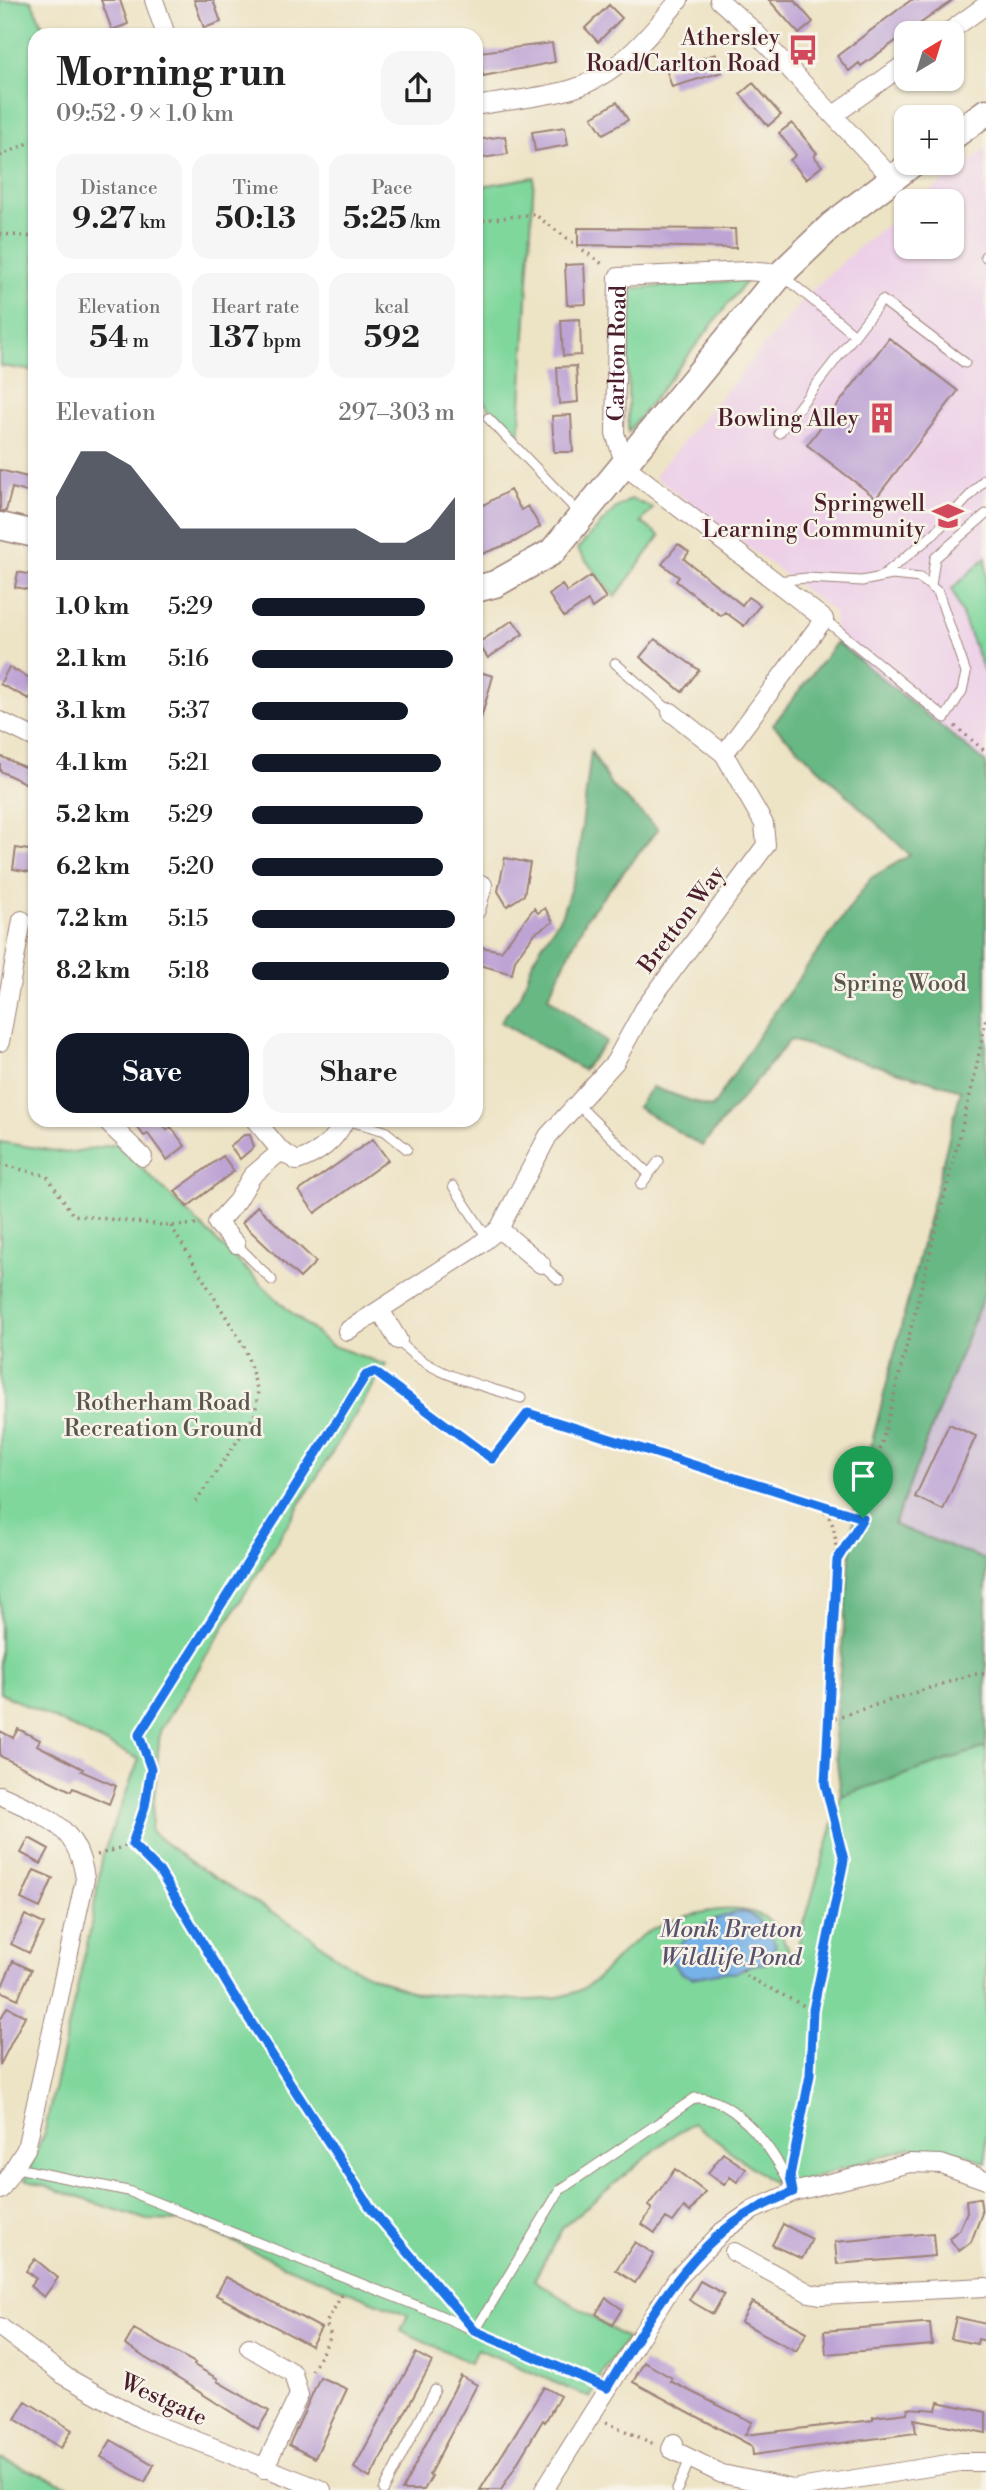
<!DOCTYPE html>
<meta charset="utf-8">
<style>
:root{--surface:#fff;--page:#f6f6f6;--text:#222;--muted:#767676;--accent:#111827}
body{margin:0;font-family:"Libre Bodoni",serif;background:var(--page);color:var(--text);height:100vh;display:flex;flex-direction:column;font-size:26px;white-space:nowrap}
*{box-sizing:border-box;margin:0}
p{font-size:23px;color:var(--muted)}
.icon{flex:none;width:38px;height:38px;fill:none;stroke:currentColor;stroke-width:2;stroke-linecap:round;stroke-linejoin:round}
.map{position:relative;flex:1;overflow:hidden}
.side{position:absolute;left:28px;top:28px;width:455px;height:1099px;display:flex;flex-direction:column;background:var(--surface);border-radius:21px;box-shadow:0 2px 5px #0004}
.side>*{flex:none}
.needle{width:46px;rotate:38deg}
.controls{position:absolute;left:894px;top:21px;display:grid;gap:14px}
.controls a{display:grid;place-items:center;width:70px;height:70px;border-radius:14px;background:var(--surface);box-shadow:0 2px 5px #0004;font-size:35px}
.pin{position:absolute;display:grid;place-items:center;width:60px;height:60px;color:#fff;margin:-72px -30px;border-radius:50% 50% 50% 0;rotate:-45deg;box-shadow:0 0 7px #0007}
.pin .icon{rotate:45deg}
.round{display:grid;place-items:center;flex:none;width:74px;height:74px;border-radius:21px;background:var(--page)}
.head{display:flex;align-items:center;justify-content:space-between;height:119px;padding:0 28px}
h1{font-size:38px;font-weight:800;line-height:52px}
.stats{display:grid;grid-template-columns:repeat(3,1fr);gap:10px;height:119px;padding:7px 28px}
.stats div{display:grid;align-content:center;border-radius:18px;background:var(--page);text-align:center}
.stats b{font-size:30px;font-weight:800}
.stats small{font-size:19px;font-weight:400}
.stats p{font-size:19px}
.chart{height:196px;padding:14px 28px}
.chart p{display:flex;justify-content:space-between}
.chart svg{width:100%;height:126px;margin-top:7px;fill:var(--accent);opacity:.7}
.cta{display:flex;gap:14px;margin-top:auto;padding:14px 28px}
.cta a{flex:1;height:80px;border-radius:21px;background:var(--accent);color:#fff;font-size:28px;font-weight:800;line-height:80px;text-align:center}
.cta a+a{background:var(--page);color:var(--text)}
ul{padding:0 28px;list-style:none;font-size:23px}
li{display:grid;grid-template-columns:112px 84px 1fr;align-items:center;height:52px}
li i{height:18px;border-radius:9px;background:var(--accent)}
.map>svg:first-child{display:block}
.built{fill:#edd0e8}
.industrial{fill:#ccbed4}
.green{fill:#7fd79c;stroke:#647b64;stroke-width:2}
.forest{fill:#67b884;stroke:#586c58;stroke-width:2}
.water{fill:#76b1e7;stroke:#606889;stroke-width:2}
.building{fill:#bea4d5}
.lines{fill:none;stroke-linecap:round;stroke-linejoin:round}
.lane-casing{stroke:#9c8178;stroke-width:11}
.street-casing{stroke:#9c8178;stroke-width:20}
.secondary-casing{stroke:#9c8178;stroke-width:29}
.path{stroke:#9c8178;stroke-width:3.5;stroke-dasharray:2 5;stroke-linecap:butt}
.lane{stroke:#fff;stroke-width:9}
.street{stroke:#fff;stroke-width:18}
.secondary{stroke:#fff;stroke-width:26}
.route-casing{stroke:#fff;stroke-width:14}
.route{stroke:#1a73e8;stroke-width:9}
.labels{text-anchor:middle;stroke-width:5;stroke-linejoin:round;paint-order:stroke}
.poi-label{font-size:23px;fill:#4a1f2b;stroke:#f7f3e8;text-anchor:end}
.street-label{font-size:23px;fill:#4a1f2b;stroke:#f7f3e8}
.park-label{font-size:23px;fill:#5a564d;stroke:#f7f3e8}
.water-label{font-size:24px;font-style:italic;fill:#59526d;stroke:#f7f3e8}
</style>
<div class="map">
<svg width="986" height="2490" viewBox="0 0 986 2490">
<rect width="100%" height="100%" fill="#f7f3e8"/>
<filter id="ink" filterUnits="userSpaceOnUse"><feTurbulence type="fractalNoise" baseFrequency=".0143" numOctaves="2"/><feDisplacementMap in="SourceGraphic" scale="14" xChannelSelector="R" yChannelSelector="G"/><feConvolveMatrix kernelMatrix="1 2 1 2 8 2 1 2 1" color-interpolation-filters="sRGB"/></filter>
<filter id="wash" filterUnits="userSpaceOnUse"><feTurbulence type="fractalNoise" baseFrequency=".00686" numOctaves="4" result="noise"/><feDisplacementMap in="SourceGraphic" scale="28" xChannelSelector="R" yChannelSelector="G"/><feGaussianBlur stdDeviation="1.57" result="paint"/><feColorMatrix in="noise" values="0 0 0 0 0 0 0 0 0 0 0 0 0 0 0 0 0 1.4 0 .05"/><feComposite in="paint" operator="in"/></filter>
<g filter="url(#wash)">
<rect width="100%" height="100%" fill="#ede3c5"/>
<path class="built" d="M986,149v614l-149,-121 -3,-30 -180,-136 155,-183 51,-47 46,-36v37h46v-46h-34z"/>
<path class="industrial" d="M986,1289v271l-92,-35z"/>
<path class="green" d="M0,0h31l16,35h-12v336l-35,-5z
M534,177l-15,263 -43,-47v-206z
M747,280l-119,152v-143z
M631,499l22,9 -12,14 19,14 -45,61 -38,-48 38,-40z
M986,557v119l-34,-87z
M0,1142l67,11 50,-9 170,165 44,36 55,20 -226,366 -9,100c44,39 96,65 146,96 18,11 34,27 52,38 14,8 58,27 73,29 11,2 22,0 32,1 40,2 84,12 122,-3 25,-10 39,-36 60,-52 30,-23 102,-44 134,-19 13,10 16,28 23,41l48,-166 145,-49v416l-22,-9 -55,-6 -130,40 -86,-65 -25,16 -105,88 -29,53 93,59 -25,34 -12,25 -112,-49 -8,14 -69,-33 7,-15 -125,-50 -74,-35 -27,-9 -35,-1 -122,-40 20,-50 45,-199 13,-77 36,-95 -139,-66z
M0,2459l79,31h-79z"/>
<path class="forest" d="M837,642l149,121v526l-92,236 92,35v187l-145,49 -7,-60 20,-223 107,-423 -171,-50 -88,106 -65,-39 15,-20 60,21 52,-81 107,-149 39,-23 -137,-130z
M591,751l20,34 47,44 -71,88 -39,80 58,45 -23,28 -83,-48 21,-27 13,-37 28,-44 15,-45z"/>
<path class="water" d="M745,1912l13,7 18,25 -9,19 -16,2 -17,8 -12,-1 -29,6 -12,-5 -13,-16c18,-23 47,-44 77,-45z"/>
<g id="blocks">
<path class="building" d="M101,0h19l8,24 -16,6z
M194,0h19l8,22 -17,6z
M769,0h25l19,22 -14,12z
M911,0h42l-92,66 -2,-3 -10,8 -12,-15z
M609,5l13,13 -24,24 -13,-14z
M552,43l3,19 -72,14 -4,-24z
M716,54l6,18 -50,15 -6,-18z
M753,83l28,32 -13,11 -28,-32z
M617,102l11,18 -25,14 -11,-17z
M792,123l25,30 -3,3 8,10 -16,13 -16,-19 6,-5 -17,-22z
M565,127l3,18 -33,6 -3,-19z
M505,136l3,18 -32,5v-19z
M578,228l157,1 1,19 -158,-3z
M584,264l2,40 -19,1 -2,-40z
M580,319l1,36 -18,1 -2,-36z
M889,338l69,53 -82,107 -69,-53z
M576,366l2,36 -19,2 -2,-37z
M571,415l2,37h-19l-2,-36z
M0,470l35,9v15l-23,-6 -6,23h-6z
M510,490l11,20 7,-4 12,21 -26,15 -38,14v-47z
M678,544l11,8 -5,7 58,46 6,-8 12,8 -16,21 -19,-14 -4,4 -45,-35 3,-4 -17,-13z
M18,572l17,4v15l-20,-4z
M591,576l15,22 -14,10 -4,-7 -24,16 -15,-22 13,-10 5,7z
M513,620l10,14 -35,24 -10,-15z
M655,639l44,31 -17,22 -42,-35z
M9,667l26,14 -6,18 -29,-15z
M476,671l17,5 -13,46h-4z
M0,756l35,16v16l-35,-17z
M16,848l19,3v22l-22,-4z
M505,858l25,5 -6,32 -17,11 -9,-15z
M534,908l4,5 7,-5 8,14 -18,11 -20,27 -3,14 -36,-10v-18l25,5z
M132,1120h34l-4,3 5,7 4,-3 14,19 -18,14 -19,-26 -4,2z
M244,1135h6l4,12 -14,12 -10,-13z
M373,1139l15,21 -73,53 -16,-22z
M223,1156l11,15 -47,36 -12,-16z
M257,1206l59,56 -16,16 -58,-55z
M949,1424l27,12 -33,74 -28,-13z
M18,1729l22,11 -3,5 46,24 -2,2 35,15 -7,18 -36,-16 -2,3 -71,-35v-25l13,7z
M29,1838l20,11 -8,15 -20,-11z
M34,1870l19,8 -13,30 -19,-9z
M25,1915l19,9 -15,29 -18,-9z
M13,1961l18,9 -13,29 -18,-8z
M7,2007l18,9 -25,49v-45z
M723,2153l23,16 -9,13 -7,-5 -6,8 -16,-12z
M675,2169l30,23 -15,20 -6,-5 -11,15 -7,-4 -11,15 -13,-9 10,-15 -4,-3z
M980,2198l2,15 -11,29 -12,9 -10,-13 10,-8 8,-18 -1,-12z
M783,2224l29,15 -10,20 -30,-14z
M933,2233l2,23 -98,8 -2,-22z
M635,2242l19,12 -19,29 -19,-13z
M35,2259l23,19 -14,19 -14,-11 6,-7 -10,-8z
M226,2277l95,51 -10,18 -95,-51z
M700,2281l24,13 -11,20 -24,-14z
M606,2298l16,11 -10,16 -16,-11z
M752,2302l55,30 -11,19 -55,-29z
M956,2317l30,7v17l-8,-2 -1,5 -26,-5z
M923,2323h7l2,22 -106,9 -2,-23z
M134,2329l61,34 -1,2 24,14 -1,2 52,30 -11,18 -133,-84z
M416,2353l16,9 -62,116 -16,-10z
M644,2362l28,16 -2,3 82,41 -7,13 128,-15v-3l34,-4 1,-5 28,2 2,-8 48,10v21l-72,-14 2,14 -163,22 -1,-9 -119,-64z
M461,2376l16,9 -48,90 3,1 -8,14h-22z
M320,2377l27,12 -32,69 -26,-13z
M544,2387l16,9 -15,26 -2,-2 -42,70h-21z
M26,2401l46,29 -11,18 -46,-29z
M111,2440l43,25 -9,17 -44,-25z"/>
</g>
</g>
<g filter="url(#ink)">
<use href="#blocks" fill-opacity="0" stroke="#9c8178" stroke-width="2"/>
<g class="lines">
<g class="lane-casing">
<path id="lane" d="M985,256l1,1
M855,335l27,-35 83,63
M488,418l93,97
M779,433l76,-98 -73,-60
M882,576l52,-42 52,-56
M776,581l31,-3 55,3 30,-6 28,3 18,14 28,81 -4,18 -17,27 -121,-99
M931,586l4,-28 51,-44
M615,663l56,49
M577,1104l72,70
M346,1120l39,11 22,18
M641,1185l18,-24
M453,1186l35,53
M236,1244l36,36
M541,1264l18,16
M398,1340c30,35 81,44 123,58
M17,2168l111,23 302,120 177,77
M475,2331l85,-141 135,-92c41,-3 85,60 98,94
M384,2490l51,-100
M677,2490l13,-31"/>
</g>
<g class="street-casing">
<g id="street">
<path d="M154,0l12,35"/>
<path d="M719,0l34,30 138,147"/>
<path d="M947,33l39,-28"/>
<path d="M476,106c31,-6 66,-8 96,-17 46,-14 78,-54 107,-89"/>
<path d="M834,115l72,-52"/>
<path d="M671,712l53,42"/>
<path d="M0,721l35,17"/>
<path d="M476,910l7,-25"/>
<path d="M0,1042l22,-122"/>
<path d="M105,1120l38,37"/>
<path d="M255,1120l26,31 16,10c21,-7 38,-20 48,-41"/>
<path d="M499,1229l42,35"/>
<path d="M236,1244l-19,-21 20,-22 15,-25 29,-25"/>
<path d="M380,1310l18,30"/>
<path id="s1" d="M347,1331l131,-85 21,-17 49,-93 67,-74 29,-53 122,-164 -2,-21 -40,-70 100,-135 -199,-153 -10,-33 3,-156 129,-6 34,3"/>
<path d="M0,1795c44,21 78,29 85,84l-59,270 -26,41"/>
<path d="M734,2252l75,41 11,2 166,-8"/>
<path d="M0,2327l66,50 75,42 181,71"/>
<path d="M249,2347l44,26 6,22 -35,74"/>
<path d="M674,2443l-3,6 51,25 71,15 167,-27h26"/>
<path d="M544,2490l132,-210 47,-49 30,-21 40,-18 117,-29 31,1 45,16"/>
</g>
</g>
<g class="secondary-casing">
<path id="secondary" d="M952,137l34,-25
M0,526l35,8
M476,589l19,-5 57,-32 229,-278 51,-49 81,-62"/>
</g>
<path class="path" d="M0,156l35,-16
M476,221l58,-7 71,52
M0,234l35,3
M955,726l31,26
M0,1164l47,12 26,39 98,11 30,-2
M171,1226l74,122 13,44 -3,23 -60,88
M819,1507c28,18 13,69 11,98l5,3
M828,1720l146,-46h12
M132,1844l28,28 73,122 139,216 82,96
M97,1855l35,-11 13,-38 6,-37 -12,-34 228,-360 14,-2 111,86 36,-46 335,105 111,-439 12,-61
M741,1963l3,12 68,35
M793,2163l17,-88 3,-65 31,-150 -19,-75 12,-225 26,-42
M312,2371l19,-35 -5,-13 18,-32
M606,2422l50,23"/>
<use href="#lane" class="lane"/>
<use href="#street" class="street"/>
<use href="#secondary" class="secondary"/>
</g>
</g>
<g class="lines" filter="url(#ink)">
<g class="route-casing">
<path id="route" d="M375,1372l117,87 36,-46 335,105 -26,42 -12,224 19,76 -31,150 -3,65 -20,101 3,16c-25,11 -50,22 -71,40 -49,42 -82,101 -115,156l-132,-57 -103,-121 -139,-216 -73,-122 -28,-28 13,-38 6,-37 -12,-34 227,-360z"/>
</g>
<use href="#route" class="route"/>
</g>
<defs>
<g id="bus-bare" transform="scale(2.415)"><path d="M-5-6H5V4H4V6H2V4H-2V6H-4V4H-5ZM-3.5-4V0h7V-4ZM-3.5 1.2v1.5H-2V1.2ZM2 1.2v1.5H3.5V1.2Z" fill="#d1495b" stroke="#f7f3e8" stroke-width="2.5" paint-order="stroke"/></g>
<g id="building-bare" transform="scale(2.415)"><path d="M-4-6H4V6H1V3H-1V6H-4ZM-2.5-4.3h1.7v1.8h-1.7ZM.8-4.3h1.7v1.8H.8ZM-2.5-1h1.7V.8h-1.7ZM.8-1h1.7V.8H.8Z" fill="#d1495b" stroke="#f7f3e8" stroke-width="2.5" paint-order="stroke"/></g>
<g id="school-bare" transform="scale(2.415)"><path d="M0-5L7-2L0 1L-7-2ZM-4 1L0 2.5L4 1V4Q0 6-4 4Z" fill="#d1495b" stroke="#f7f3e8" stroke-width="2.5" paint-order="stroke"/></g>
</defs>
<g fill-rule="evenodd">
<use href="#bus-bare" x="803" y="50"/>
<use href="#building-bare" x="882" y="418"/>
<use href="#school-bare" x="948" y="516"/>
</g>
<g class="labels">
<g class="poi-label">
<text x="780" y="45">Athersley<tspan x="780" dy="26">Road/Carlton Road</tspan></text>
<text x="859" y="426">Bowling Alley</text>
<text x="925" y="511">Springwell<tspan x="925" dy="26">Learning Community</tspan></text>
</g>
<g class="street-label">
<text dy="8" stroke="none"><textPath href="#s1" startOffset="1288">Carlton Road</textPath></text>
<text transform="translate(681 919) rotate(-53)" y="8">Bretton Way</text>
<text transform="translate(164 2399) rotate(25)" y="8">Westgate</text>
</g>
<g class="park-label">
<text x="900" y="991">Spring Wood</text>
<text x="163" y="1410">Rotherham Road<tspan x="163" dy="26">Recreation Ground</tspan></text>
</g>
<g class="water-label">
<text x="731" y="1937">Monk Bretton<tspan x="731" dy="28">Wildlife Pond</tspan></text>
</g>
</g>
</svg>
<div class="controls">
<a><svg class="needle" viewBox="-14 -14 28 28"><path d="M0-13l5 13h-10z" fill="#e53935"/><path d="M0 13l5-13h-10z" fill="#767676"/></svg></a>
<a>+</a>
<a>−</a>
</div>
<div class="pin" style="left:863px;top:1518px;background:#1e9e55"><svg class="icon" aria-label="arrive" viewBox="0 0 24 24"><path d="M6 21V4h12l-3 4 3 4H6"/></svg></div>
<section class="side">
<div class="head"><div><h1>Morning run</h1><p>09:52 · 9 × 1.0 km</p></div><a class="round"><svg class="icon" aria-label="share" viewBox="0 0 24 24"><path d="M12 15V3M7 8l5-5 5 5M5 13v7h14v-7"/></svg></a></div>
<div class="stats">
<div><p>Distance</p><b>9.27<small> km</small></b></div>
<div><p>Time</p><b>50:13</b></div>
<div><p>Pace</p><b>5:25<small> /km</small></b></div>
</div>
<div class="stats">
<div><p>Elevation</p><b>54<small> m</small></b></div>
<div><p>Heart rate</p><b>137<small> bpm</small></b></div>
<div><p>kcal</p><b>592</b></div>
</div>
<div class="chart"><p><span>Elevation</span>297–303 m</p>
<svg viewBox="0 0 160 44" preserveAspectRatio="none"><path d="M0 44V22L10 6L20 6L30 11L40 22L50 33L60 33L70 33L80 33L90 33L100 33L110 33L120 33L130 38L140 38L150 33L160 22V44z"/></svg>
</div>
<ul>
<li><b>1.0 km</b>5:29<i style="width:85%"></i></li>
<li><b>2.1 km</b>5:16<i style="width:99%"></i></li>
<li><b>3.1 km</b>5:37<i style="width:77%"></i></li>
<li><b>4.1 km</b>5:21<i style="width:93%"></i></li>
<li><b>5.2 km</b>5:29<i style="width:84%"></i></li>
<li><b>6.2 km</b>5:20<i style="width:94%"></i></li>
<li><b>7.2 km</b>5:15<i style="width:100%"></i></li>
<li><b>8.2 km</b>5:18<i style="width:97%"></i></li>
</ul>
<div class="cta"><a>Save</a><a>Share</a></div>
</section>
</div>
